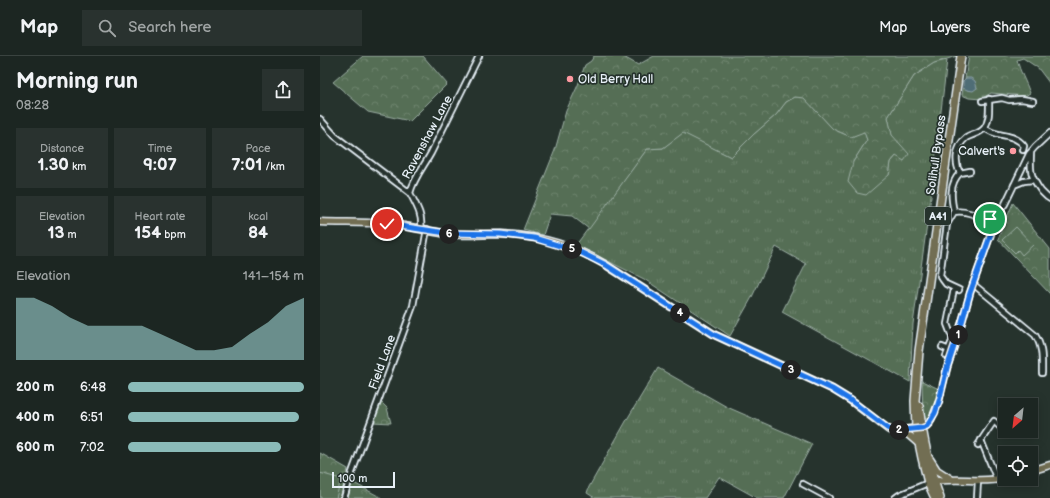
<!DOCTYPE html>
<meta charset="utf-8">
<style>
:root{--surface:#1c2622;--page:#29322f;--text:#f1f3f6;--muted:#a0a5a5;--line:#3a4340;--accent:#8bbbb9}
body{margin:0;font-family:"Balsamiq Sans",sans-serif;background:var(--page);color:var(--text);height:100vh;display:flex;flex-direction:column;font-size:15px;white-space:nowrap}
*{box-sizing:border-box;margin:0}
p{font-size:13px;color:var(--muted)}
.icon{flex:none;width:22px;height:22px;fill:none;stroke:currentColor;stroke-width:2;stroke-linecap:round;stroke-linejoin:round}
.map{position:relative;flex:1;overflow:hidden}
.side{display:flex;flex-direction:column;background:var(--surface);width:320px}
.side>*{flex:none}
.needle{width:26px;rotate:208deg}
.fabs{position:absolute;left:678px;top:342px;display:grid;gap:8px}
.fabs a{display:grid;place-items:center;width:40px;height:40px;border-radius:0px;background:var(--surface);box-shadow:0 2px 10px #0003,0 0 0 1px var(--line);font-size:20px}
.scale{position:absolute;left:12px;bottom:10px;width:63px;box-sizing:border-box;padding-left:4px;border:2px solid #e8f1f8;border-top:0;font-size:11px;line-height:14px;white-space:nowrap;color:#e8f1f8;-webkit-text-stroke:3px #26332d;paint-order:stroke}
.pin{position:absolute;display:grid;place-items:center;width:34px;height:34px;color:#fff;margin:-17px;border:2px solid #fff;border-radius:50%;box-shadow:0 1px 4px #0007}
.km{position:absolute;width:20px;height:20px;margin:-10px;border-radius:50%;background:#222;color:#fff;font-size:11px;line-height:20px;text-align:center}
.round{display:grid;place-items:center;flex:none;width:42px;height:42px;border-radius:0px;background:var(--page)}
.summary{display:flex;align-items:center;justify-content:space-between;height:68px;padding:0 16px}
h1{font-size:22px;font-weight:700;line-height:30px}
.metrics{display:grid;grid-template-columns:repeat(3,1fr);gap:6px;height:68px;padding:4px 16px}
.metrics div{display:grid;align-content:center;border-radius:0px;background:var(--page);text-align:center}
.metrics b{font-size:17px;font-weight:700}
.metrics small{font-size:11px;font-weight:400}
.metrics p{font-size:11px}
.chart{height:112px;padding:8px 16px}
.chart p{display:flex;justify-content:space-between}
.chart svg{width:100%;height:72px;margin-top:4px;fill:var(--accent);opacity:.7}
ul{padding:0 16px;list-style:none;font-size:13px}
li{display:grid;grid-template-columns:64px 48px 1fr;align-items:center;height:30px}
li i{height:10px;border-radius:5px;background:var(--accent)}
header{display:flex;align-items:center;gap:24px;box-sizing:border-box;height:56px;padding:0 20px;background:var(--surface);border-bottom:1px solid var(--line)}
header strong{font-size:19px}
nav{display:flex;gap:22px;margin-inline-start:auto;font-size:14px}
.search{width:280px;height:36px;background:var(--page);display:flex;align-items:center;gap:10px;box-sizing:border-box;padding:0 14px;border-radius:0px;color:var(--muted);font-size:15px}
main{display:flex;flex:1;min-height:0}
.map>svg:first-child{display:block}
.grass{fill:url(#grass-tufts);stroke:#9eb0a6}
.forest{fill:url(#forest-crowns);stroke:#9eb0a6}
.pitch{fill:#546e54;stroke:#9eb0a6}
.water{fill:#506d76;stroke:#8da2aa}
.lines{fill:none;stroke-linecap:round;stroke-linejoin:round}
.minor-casing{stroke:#e8f1f8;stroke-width:8}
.major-casing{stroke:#e8f1f8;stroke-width:9}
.highway-casing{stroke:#e8f1f8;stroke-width:10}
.minor{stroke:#26332d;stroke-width:4.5}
.major{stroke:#726e52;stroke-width:6}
.highway{stroke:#726e52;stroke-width:7}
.route-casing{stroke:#fff;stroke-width:8}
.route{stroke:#1a73e8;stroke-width:5}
.poi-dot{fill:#ff9aa2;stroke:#26332d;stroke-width:1.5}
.labels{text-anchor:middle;stroke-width:3.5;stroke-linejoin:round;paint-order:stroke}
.shield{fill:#26332d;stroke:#aeb8bb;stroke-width:1}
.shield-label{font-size:11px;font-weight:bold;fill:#e8f1f8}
.poi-label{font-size:12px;fill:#e8f1f8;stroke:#26332d;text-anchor:start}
.street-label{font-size:12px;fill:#e8f1f8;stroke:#26332d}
</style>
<header>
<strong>Map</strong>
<div class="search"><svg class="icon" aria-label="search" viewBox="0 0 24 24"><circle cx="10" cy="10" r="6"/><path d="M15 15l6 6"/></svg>Search here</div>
<nav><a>Map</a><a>Layers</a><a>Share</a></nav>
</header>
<main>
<section class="side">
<div class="summary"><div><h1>Morning run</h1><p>08:28</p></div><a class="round"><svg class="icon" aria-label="share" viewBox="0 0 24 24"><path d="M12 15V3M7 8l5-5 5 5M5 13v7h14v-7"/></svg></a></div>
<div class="metrics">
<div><p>Distance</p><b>1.30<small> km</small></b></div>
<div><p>Time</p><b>9:07</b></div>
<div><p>Pace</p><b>7:01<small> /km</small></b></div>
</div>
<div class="metrics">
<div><p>Elevation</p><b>13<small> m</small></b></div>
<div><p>Heart rate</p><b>154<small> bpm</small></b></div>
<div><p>kcal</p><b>84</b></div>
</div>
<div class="chart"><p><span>Elevation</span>141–154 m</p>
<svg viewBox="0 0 160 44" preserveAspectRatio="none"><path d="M0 44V6L10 6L20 11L30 18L40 23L50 23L60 23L70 23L80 28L90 33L100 38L110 38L120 36L130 28L140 21L150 11L160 6V44z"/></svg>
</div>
<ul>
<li><b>200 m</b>6:48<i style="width:100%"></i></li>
<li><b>400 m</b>6:51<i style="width:97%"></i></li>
<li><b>600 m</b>7:02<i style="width:87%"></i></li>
</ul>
</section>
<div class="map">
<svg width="730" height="442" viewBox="0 0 730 442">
<defs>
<pattern id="grass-tufts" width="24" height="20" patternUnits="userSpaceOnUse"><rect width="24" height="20" fill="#546e54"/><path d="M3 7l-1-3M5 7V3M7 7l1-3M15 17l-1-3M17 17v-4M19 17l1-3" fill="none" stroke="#6d836d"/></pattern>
<pattern id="forest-crowns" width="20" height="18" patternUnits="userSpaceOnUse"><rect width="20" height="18" fill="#546e54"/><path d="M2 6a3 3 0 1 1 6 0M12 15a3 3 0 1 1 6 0" fill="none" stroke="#6d836d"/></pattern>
</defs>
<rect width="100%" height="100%" fill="#26332d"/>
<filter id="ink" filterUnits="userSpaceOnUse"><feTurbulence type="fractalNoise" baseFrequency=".025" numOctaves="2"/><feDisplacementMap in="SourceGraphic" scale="8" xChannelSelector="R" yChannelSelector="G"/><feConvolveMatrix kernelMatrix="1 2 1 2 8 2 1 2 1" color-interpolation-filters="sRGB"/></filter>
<g filter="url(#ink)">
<path class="grass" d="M627,4l-16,136 -18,128 -3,58 -128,-70 24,-48 -30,-17 -25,52 -21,37 -86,-57 -68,-34 71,-96 16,-1 20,-16 48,25 23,-23 22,-19 10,-13 9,-5h9l29,32 18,8 13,-6 3,9 -14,22 36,13 2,-13 5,-6 -8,-39 26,-41 20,-13z
M338,312l69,39 85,37 -28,54h-27l-38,-21 -14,21h-110l-8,-5 2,-6 40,-71z"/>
<path class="forest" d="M43,0h60l24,28 -37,37 -42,-9 -35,-30z
M274,0h28l16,9 16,-9h303l-23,7 -20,13 -26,41 4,18 17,19 -5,7 -8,-5 -5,6 -2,13 -23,20 -9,-2 -9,-11 5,-20 14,-22 -3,-8 -13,5 -18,-8 -29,-31 -9,-1 -9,5 -10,13 -22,19 -23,23 -48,-24 -20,15 -16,1 -58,80 -17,-13 -22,-2 -7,21 -20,-5 32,-80 11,-39 12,-26 7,-20 6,-4z
M649,0h81v28l-12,-16 -15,-10 -6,2c3,12 9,22 13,33l-5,3 -34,-3 -10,6 -12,-1 -7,-3z
M693,147l37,46v45l-52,-55z
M602,325l17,8 -3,13 -7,18 -5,-2 -1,-4z
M60,345l7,7 4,15 -18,-1z
M0,397l28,16 -8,29h-20z
M32,426l30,16h-34z"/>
<path class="pitch" d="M696,171l17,18 -11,10 -4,-5 -3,3 -13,-13z
M0,417l21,6 -5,19h-16z"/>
<path class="water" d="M646,22h5l4,3 2,7 -4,3 -6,-1 -4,-2v-7z"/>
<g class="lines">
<g class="minor-casing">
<path id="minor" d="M662,45l20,-3 7,2 13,-1 11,2
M0,63l15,17 75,57
M665,72c11,10 29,4 39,18l-1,4
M711,96c-1,18 -1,24 10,39 3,3 5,6 9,8
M640,117l10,-2
M694,129l10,-4 9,-1
M634,156c-3,-14 -5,-28 6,-39 -6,-11 -4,-27 6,-35 6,-4 15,-4 19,-11 5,-8 4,-18 4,-28
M668.5 166a5.5 5.5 0 1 1 11 0a5.5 5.5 0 1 1-11 0Z
M676,161l9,-13 24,-50 6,-7 15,-14
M101,173c2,-14 -5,-24 -11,-36 4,-15 14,-27 21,-40 16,-32 32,-65 48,-97
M653,228l62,51c8,12 7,24 7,38
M639,234l-13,-6 -6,-8 7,-52 7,-12c13,-2 23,4 35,9
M622,291l7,3
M626,300l6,-15v-4l-5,-13 7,-35
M602,372l8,-5 9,-22 8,-33 15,-46 8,-29 23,-65
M661,384l16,40
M658,389l16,-24 5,5
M483,428l26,14
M24,442l6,-20 63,-172 14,-77
M575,442l4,-3 29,-12
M657,442l1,-17"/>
</g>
<g class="major-casing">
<path id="major" d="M0,166c22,1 45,0 67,2 20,1 40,7 60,10 18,2 37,0 55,0 36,2 73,12 104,31l109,70 117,54 18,11 39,30 4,1 27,-3
M583,374l15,13
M610,403l7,11 14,9
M711,415l19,-6
M611,426c25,-6 49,2 74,-4"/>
</g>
<g class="highway-casing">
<path id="highway" d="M599,350c4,32 10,62 21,92
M615,442l-7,-15 -6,-25 -6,-29 -1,-28 4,-50 42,-295"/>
</g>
<use href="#minor" class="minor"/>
<use href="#major" class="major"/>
<use href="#highway" class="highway"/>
</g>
</g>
<g class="lines" filter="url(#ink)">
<g class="route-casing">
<path id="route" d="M67,168l59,9 54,1 34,4 46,14 26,13 109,70 117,54 18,11 37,28 6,3 29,-3 5,-2 8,-13 4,-12 8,-33 15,-46 8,-29 23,-65 -4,-4 1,-5"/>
</g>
<use href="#route" class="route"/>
</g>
<g class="poi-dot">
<circle cx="250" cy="23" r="4"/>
<circle cx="693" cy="95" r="4"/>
</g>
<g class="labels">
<rect class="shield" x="605" y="151" width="26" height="18" rx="3"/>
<g class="shield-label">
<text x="618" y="164">A41</text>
</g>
<g class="poi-label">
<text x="258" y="27">Old Berry Hall</text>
<text x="685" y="99" text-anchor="end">Calvert's</text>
</g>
<g class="street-label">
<text transform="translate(107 81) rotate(-62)" y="4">Ravenshaw Lane</text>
<text transform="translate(616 99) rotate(-82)" y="4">Solihull Bypass</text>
<text transform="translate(62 306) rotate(-70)" y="4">Field Lane</text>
</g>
</g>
</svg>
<div class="fabs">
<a><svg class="needle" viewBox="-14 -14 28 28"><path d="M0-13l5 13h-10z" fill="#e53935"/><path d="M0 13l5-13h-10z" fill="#a0a5a5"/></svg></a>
<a><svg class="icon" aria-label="locate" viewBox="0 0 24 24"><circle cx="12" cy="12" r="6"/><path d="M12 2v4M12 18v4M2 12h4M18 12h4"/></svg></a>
</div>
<div class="scale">100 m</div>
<div class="pin" style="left:670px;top:163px;background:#1e9e55"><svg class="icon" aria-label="arrive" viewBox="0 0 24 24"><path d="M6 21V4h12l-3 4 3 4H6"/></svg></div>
<div class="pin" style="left:67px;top:168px;background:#d93025"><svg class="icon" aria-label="check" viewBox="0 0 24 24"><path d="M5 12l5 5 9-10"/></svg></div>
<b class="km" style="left:638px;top:279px">1</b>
<b class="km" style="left:579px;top:374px">2</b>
<b class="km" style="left:471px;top:314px">3</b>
<b class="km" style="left:360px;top:257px">4</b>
<b class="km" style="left:252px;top:193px">5</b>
<b class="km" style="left:129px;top:178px">6</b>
</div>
</main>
